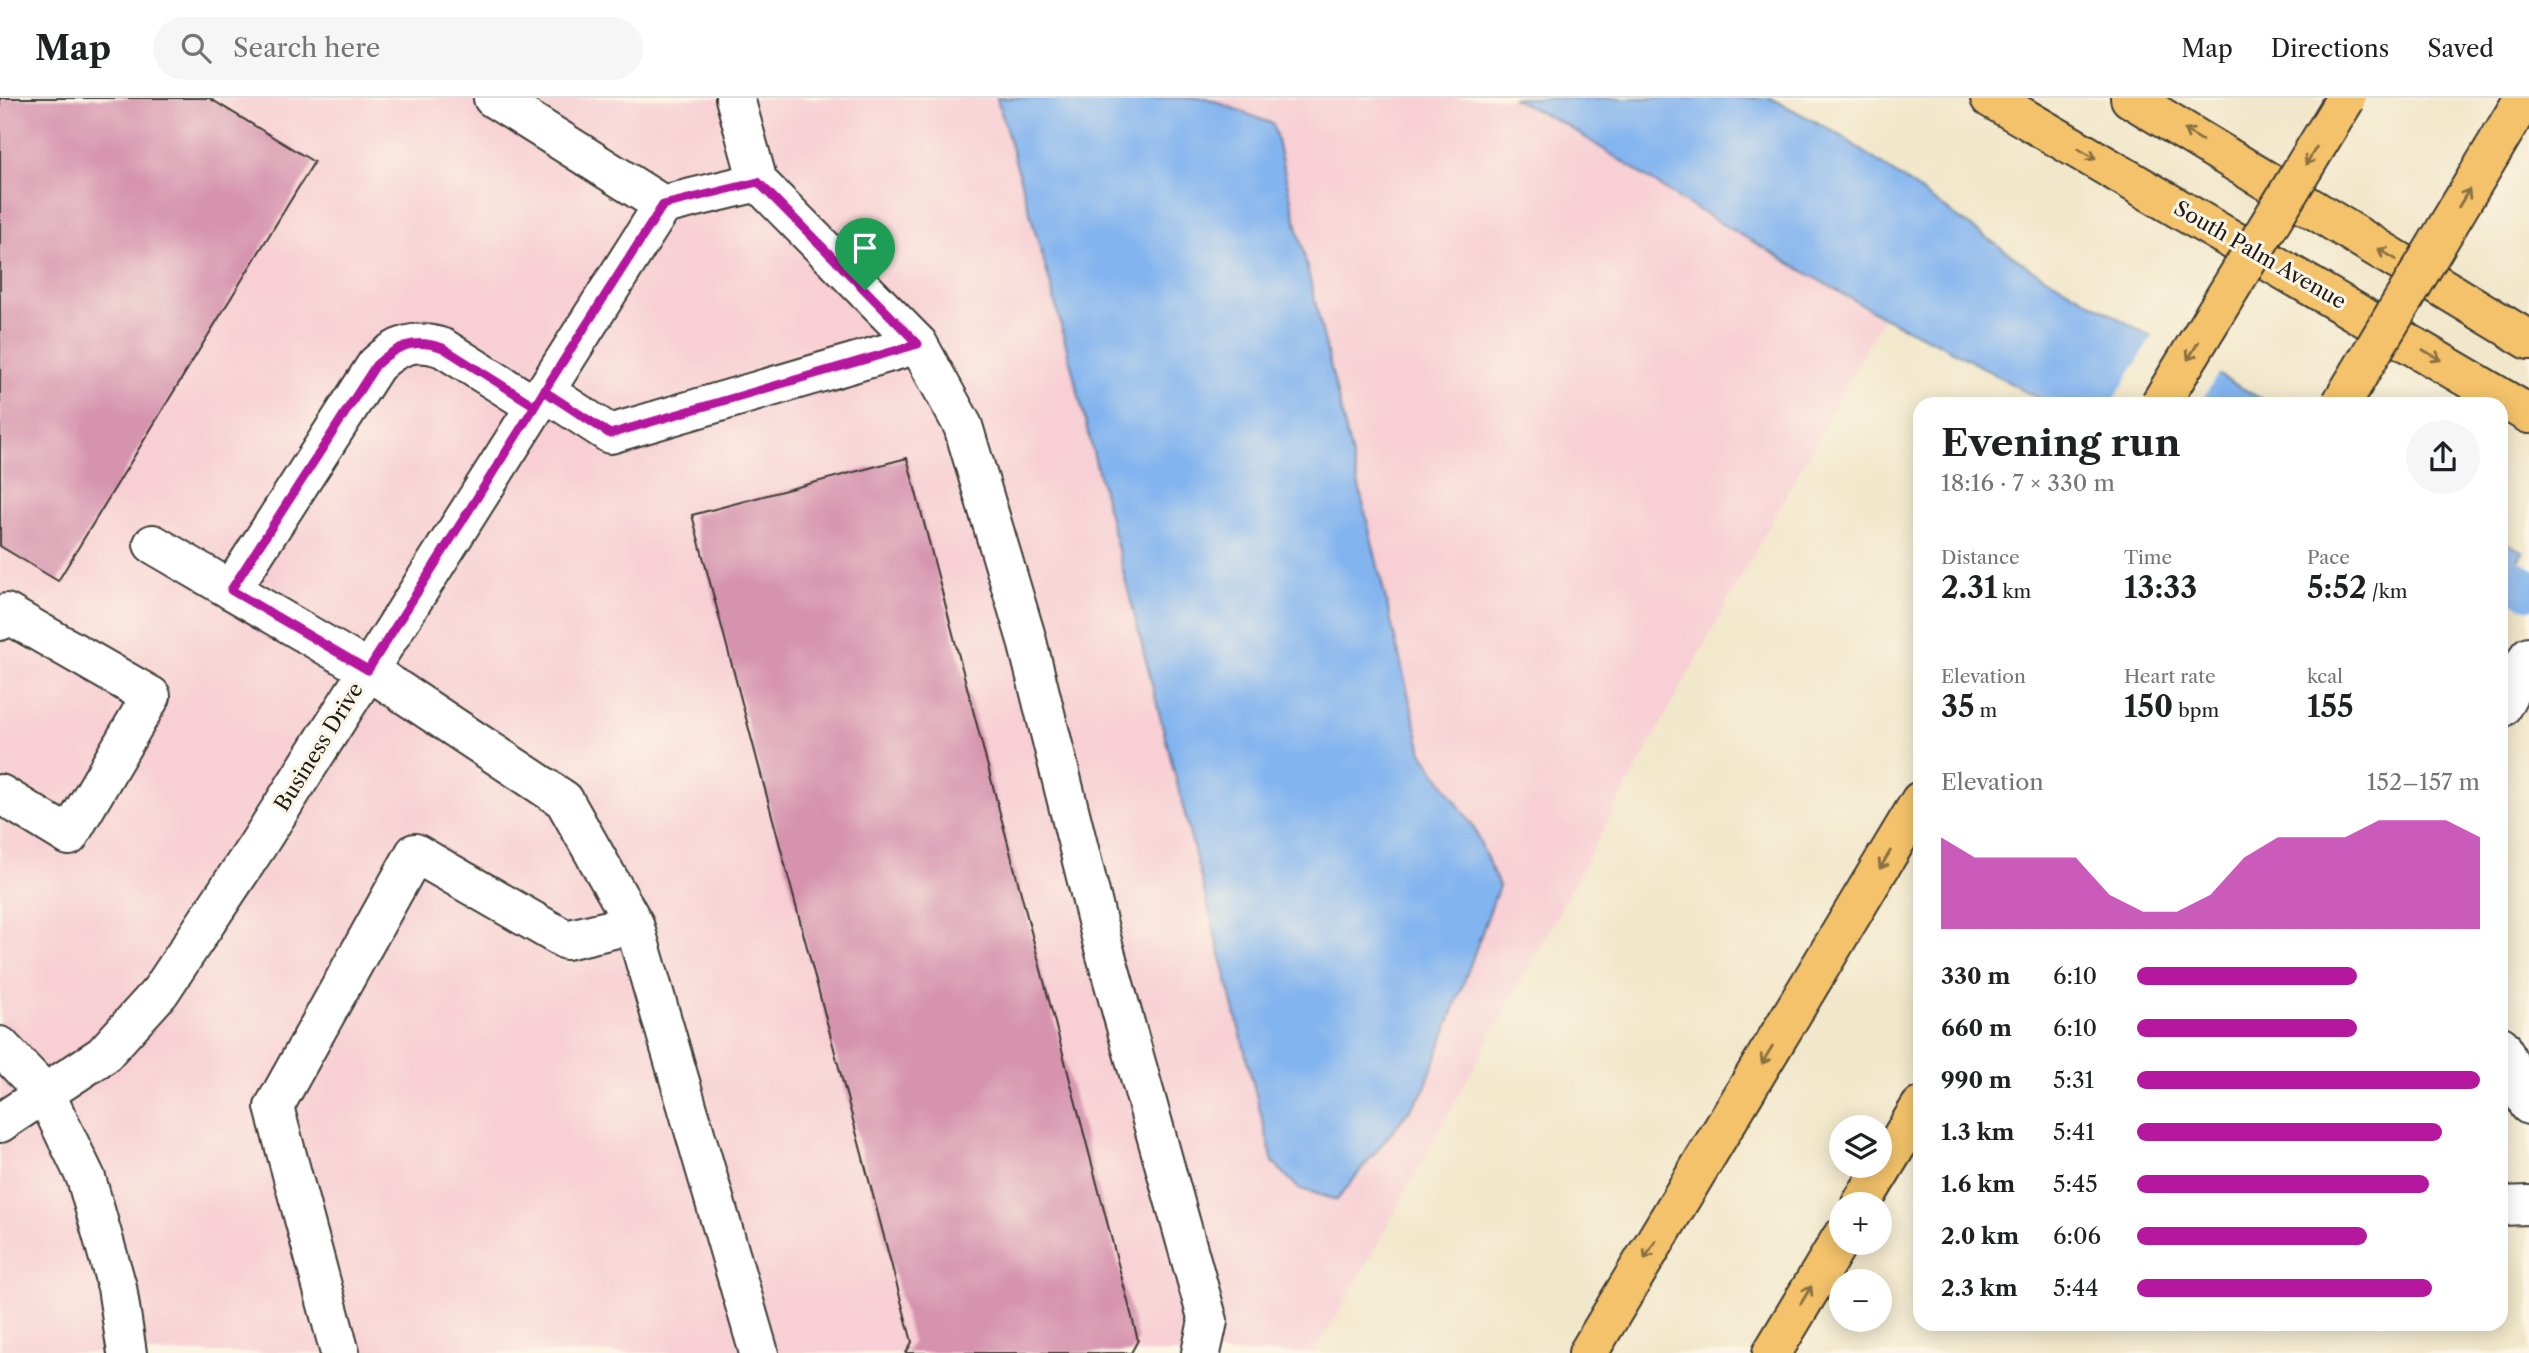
<!DOCTYPE html>
<meta charset="utf-8">
<style>
:root{--surface:#fff;--page:#f6f6f6;--text:#202124;--muted:#757577;--line:#e0e0e0;--accent:#b5179e}
body{margin:0;font-family:"Libre Caslon Text",serif;background:var(--page);color:var(--text);height:100vh;display:flex;flex-direction:column;font-size:26px;white-space:nowrap}
*{box-sizing:border-box;margin:0}
p{font-size:23px;color:var(--muted)}
.icon{flex:none;width:38px;height:38px;fill:none;stroke:currentColor;stroke-width:2;stroke-linecap:round;stroke-linejoin:round}
.map{position:relative;flex:1;overflow:hidden}
.details{position:absolute;left:1913px;top:299px;width:595px;height:934px;display:flex;flex-direction:column;background:var(--surface);border-radius:21px;box-shadow:0 4px 18px #0003}
.details>*{flex:none}
.buttons{position:absolute;left:1829px;top:1017px;display:grid;gap:14px}
.buttons a{display:grid;place-items:center;width:63px;height:63px;border-radius:50%;background:var(--surface);box-shadow:0 4px 18px #0003;font-size:35px}
.pin{position:absolute;display:grid;place-items:center;width:60px;height:60px;color:#fff;margin:-72px -30px;border-radius:50% 50% 50% 0;rotate:-45deg;box-shadow:0 0 7px #0007}
.pin .icon{rotate:45deg}
.round{display:grid;place-items:center;flex:none;width:74px;height:74px;border-radius:37px;background:var(--page)}
.overview{display:flex;align-items:center;justify-content:space-between;height:119px;padding:0 28px}
h1{font-size:38px;font-weight:700;line-height:52px}
.stats{display:grid;grid-template-columns:repeat(3,1fr);gap:10px;height:119px;padding:7px 28px}
.stats div{display:grid;align-content:center}
.stats b{font-size:30px;font-weight:700}
.stats small{font-size:19px;font-weight:400}
.stats p{font-size:19px}
.chart{height:196px;padding:14px 28px}
.chart p{display:flex;justify-content:space-between}
.chart svg{width:100%;height:126px;margin-top:7px;fill:var(--accent);opacity:.7}
ul{padding:0 28px;list-style:none;font-size:23px}
li{display:grid;grid-template-columns:112px 84px 1fr;align-items:center;height:52px}
li i{height:18px;border-radius:9px;background:var(--accent)}
header{display:flex;align-items:center;gap:42px;box-sizing:border-box;height:98px;padding:0 35px;background:var(--surface);border-bottom:2px solid var(--line)}
header strong{font-size:33px}
nav{display:flex;gap:38px;margin-inline-start:auto;font-size:24px}
.search{width:490px;height:63px;background:var(--page);display:flex;align-items:center;gap:18px;box-sizing:border-box;padding:0 24px;border-radius:38px;color:var(--muted);font-size:26px}
.map>svg:first-child{display:block}
.built{fill:#f7cfd4}
.water{fill:#82b4ef;stroke:#4f6886;stroke-width:2}
.pier{fill:#f1e7ca}
.lines{fill:none;stroke-linecap:round;stroke-linejoin:round}
.canal{stroke:#82b4ef;stroke-width:40}
.building{fill:#d693ae}
.minor-casing{stroke:#3c3a36;stroke-width:42}
.major-casing{stroke:#3c3a36;stroke-width:42}
.highway-casing{stroke:#3c3a36;stroke-width:42}
.minor{stroke:#fff;stroke-width:38}
.major{stroke:#f3c26a;stroke-width:38}
.highway{stroke:#f3c26a;stroke-width:38}
.highway-bridge-casing{stroke:#3c3a36;stroke-width:42;stroke-linecap:butt}
.highway-bridge{stroke:#f3c26a;stroke-width:38}
.oneway{stroke:#886f43}
.route-casing{stroke:#fff;stroke-width:14}
.route{stroke:#b5179e;stroke-width:9}
.labels{text-anchor:middle;stroke-width:6;stroke-linejoin:round;paint-order:stroke}
.street-label{font-size:21px;fill:#1c1c1c;stroke:#fcf5e5}
</style>
<header>
<strong>Map</strong>
<div class="search"><svg class="icon" aria-label="search" viewBox="0 0 24 24"><circle cx="10" cy="10" r="6"/><path d="M15 15l6 6"/></svg>Search here</div>
<nav><a>Map</a><a>Directions</a><a>Saved</a></nav>
</header>
<div class="map">
<svg width="2529" height="1255" viewBox="0 0 2529 1255">
<rect width="100%" height="100%" fill="#fcf5e5"/>
<filter id="ink" filterUnits="userSpaceOnUse"><feTurbulence type="fractalNoise" baseFrequency=".0143" numOctaves="2"/><feDisplacementMap in="SourceGraphic" scale="14" xChannelSelector="R" yChannelSelector="G"/><feConvolveMatrix kernelMatrix="1 2 1 2 8 2 1 2 1" color-interpolation-filters="sRGB"/></filter>
<filter id="wash" filterUnits="userSpaceOnUse"><feTurbulence type="fractalNoise" baseFrequency=".00686" numOctaves="4" result="noise"/><feDisplacementMap in="SourceGraphic" scale="28" xChannelSelector="R" yChannelSelector="G"/><feGaussianBlur stdDeviation="1.57" result="paint"/><feColorMatrix in="noise" values="0 0 0 0 0 0 0 0 0 0 0 0 0 0 0 0 0 1.4 0 .05"/><feComposite in="paint" operator="in"/></filter>
<g filter="url(#wash)">
<rect width="100%" height="100%" fill="#f1e7ca"/>
<path class="built" d="M0,0h1512l54,27 118,77 199,115 -532,975 -36,61h-1315z"/>
<path class="water" d="M997,0h210l66,26 149,628 52,76 25,58 -76,207 -86,107 -39,-12 -25,-26 -221,-872z
M1512,0h259l69,37 190,133 240,136 -226,-2 -102,-57 -59,-28 -199,-115 -118,-77z
M2501,441l22,13 -22,37z"/>
<path class="pier" d="M2154,236l66,37 -20,33h-89z"/>
<g class="lines">
<path class="canal" d="M2501,475l28,16"/>
</g>
<g id="blocks">
<path class="building" d="M0,0h209l105,64 -256,419 -58,-35z
M907,360l231,882 -7,13h-225l6,-11 -220,-827z"/>
</g>
</g>
<g filter="url(#ink)">
<use href="#blocks" fill-opacity="0" stroke="#3c3a36" stroke-width="2"/>
<g class="lines">
<g class="minor-casing">
<path id="minor" d="M493,0l170,107
M735,0l23,84 160,162 45,82 63,211 76,304 106,380 -7,32
M544,293l66,43 308,-90
M153,446l215,126 196,130 70,124
M231,492l145,-225c21,-20 39,-27 67,-17l92,58
M0,523l6,-8 145,83 -82,140 -69,-42
M2501,610l28,-52
M0,948l45,47 41,85 31,109 10,66
M2501,948l28,59
M0,1025l103,-68 57,-63 97,-146 406,-641 95,-23
M2501,1108l28,-1
M340,1255l-66,-246 141,-254 151,87 68,-16 125,429"/>
</g>
<g class="major-casing">
<path id="major" d="M1990,0l539,316
M2130,0l399,242"/>
</g>
<g class="highway-casing">
<path id="highway" d="M2493,52l31,-52
M1861,1106l59,-97
M1588,1255l332,-552
M1772,1255l69,-115"/>
</g>
<use href="#minor" class="minor"/>
<use href="#major" class="major"/>
<use href="#highway" class="highway"/>
<g class="highway-bridge-casing">
<path id="highway-bridge" d="M2160,306l186,-306
M2341,306l152,-254"/>
</g>
<use href="#highway-bridge" class="highway-bridge"/>
</g>
<defs><path id="oneway-shaft" d="M-6 0H5M1.5-3L5.5 0L1.5 3" fill="none" stroke-width="1.6" stroke-linecap="round" stroke-linejoin="round" transform="scale(1.75)"/></defs>
<g class="oneway">
<use href="#oneway-shaft" transform="translate(2193 37) rotate(-149)"/>
<use href="#oneway-shaft" transform="translate(2087 56) rotate(30)"/>
<use href="#oneway-shaft" transform="translate(2311 58) rotate(121)"/>
<use href="#oneway-shaft" transform="translate(2464 100) rotate(-59)"/>
<use href="#oneway-shaft" transform="translate(2387 156) rotate(-149)"/>
<use href="#oneway-shaft" transform="translate(2193 253) rotate(121)"/>
<use href="#oneway-shaft" transform="translate(2432 257) rotate(30)"/>
<use href="#oneway-shaft" transform="translate(1885 762) rotate(121)"/>
<use href="#oneway-shaft" transform="translate(1767 957) rotate(121)"/>
<use href="#oneway-shaft" transform="translate(1650 1152) rotate(121)"/>
<use href="#oneway-shaft" transform="translate(1806 1197) rotate(-59)"/>
</g>
</g>
<g class="lines" filter="url(#ink)">
<g class="route-casing">
<path id="route" d="M865,192l-107,-108 -95,23 -119,186 -9,15 -92,-58c-28,-10 -46,-3 -67,17l-145,225 137,80 167,-264 9,-15 66,43 308,-90 -53,-54"/>
</g>
<use href="#route" class="route"/>
</g>
<g class="labels">
<g class="street-label">
<text transform="translate(2260 157) rotate(30)" y="7">South Palm Avenue</text>
<text transform="translate(319 649) rotate(-58)" y="7">Business Drive</text>
</g>
</g>
</svg>
<div class="buttons">
<a><svg class="icon" aria-label="layers" viewBox="0 0 24 24"><path d="M12 4l9 5-9 5-9-5zM3 14l9 5 9-5"/></svg></a>
<a>+</a>
<a>−</a>
</div>
<div class="pin" style="left:865px;top:192px;background:#1e9e55"><svg class="icon" aria-label="arrive" viewBox="0 0 24 24"><path d="M6 21V4h12l-3 4 3 4H6"/></svg></div>
<section class="details">
<div class="overview"><div><h1>Evening run</h1><p>18:16 · 7 × 330 m</p></div><a class="round"><svg class="icon" aria-label="share" viewBox="0 0 24 24"><path d="M12 15V3M7 8l5-5 5 5M5 13v7h14v-7"/></svg></a></div>
<div class="stats">
<div><p>Distance</p><b>2.31<small> km</small></b></div>
<div><p>Time</p><b>13:33</b></div>
<div><p>Pace</p><b>5:52<small> /km</small></b></div>
</div>
<div class="stats">
<div><p>Elevation</p><b>35<small> m</small></b></div>
<div><p>Heart rate</p><b>150<small> bpm</small></b></div>
<div><p>kcal</p><b>155</b></div>
</div>
<div class="chart"><p><span>Elevation</span>152–157 m</p>
<svg viewBox="0 0 160 44" preserveAspectRatio="none"><path d="M0 44V12L10 19L20 19L30 19L40 19L50 32L60 38L70 38L80 32L90 19L100 12L110 12L120 12L130 6L140 6L150 6L160 12V44z"/></svg>
</div>
<ul>
<li><b>330 m</b>6:10<i style="width:64%"></i></li>
<li><b>660 m</b>6:10<i style="width:64%"></i></li>
<li><b>990 m</b>5:31<i style="width:100%"></i></li>
<li><b>1.3 km</b>5:41<i style="width:89%"></i></li>
<li><b>1.6 km</b>5:45<i style="width:85%"></i></li>
<li><b>2.0 km</b>6:06<i style="width:67%"></i></li>
<li><b>2.3 km</b>5:44<i style="width:86%"></i></li>
</ul>
</section>
</div>
